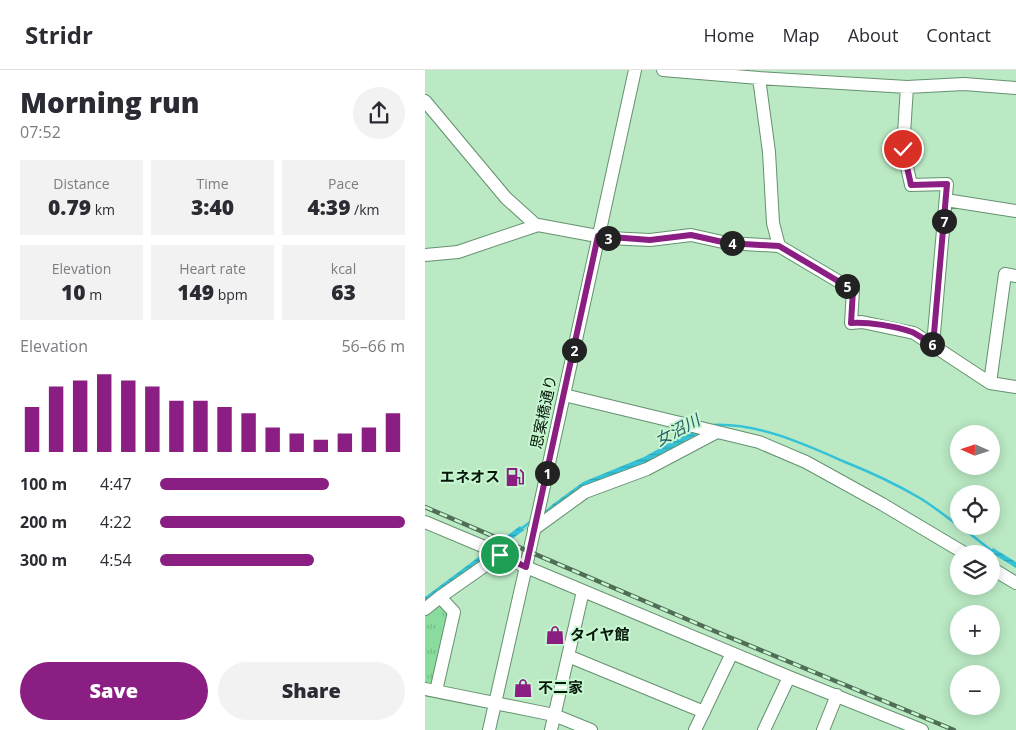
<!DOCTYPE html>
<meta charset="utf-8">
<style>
:root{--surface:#fff;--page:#f2f2f3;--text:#2b2b33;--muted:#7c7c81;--line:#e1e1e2;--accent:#8a1e83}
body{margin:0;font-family:"Open Sans","Noto Sans JP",sans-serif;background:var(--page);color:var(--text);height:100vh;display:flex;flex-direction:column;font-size:19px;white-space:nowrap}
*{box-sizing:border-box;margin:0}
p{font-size:16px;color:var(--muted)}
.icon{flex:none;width:28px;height:28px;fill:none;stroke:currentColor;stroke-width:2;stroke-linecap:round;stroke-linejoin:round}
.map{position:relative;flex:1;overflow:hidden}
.sheet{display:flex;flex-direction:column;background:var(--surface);width:425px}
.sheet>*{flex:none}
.needle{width:32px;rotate:273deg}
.controls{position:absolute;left:525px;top:355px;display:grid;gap:10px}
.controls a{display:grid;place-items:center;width:50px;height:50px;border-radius:50%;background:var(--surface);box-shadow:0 2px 12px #0003;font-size:25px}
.pin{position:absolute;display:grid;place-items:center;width:42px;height:42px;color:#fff;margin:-21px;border:2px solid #fff;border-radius:50%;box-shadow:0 1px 5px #0007}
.km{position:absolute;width:25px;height:25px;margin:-12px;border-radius:50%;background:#222;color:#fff;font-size:14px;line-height:25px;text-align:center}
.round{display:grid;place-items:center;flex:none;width:52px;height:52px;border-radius:26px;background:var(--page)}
.summary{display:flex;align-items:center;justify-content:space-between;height:85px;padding:0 20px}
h1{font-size:28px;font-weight:800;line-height:38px}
.figures{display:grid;grid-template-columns:repeat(3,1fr);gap:8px;height:85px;padding:5px 20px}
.figures div{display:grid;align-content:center;border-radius:0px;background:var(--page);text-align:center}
.figures b{font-size:21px;font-weight:800}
.figures small{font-size:14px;font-weight:400}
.figures p{font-size:14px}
.chart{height:140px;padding:10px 20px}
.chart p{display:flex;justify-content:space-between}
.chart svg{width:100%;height:90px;margin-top:5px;stroke:var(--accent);stroke-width:6}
.button{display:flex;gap:10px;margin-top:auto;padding:10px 20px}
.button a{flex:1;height:58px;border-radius:30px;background:var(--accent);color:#fff;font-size:20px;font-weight:800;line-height:58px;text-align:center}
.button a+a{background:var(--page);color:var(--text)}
ul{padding:0 20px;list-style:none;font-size:16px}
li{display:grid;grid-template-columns:80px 60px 1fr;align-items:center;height:38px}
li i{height:12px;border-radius:6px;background:var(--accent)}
header{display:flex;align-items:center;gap:30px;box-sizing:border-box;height:70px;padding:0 25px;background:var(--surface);border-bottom:1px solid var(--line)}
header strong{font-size:24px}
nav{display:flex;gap:28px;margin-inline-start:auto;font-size:18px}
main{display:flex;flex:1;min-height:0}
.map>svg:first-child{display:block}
.park{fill:url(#park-tufts)}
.water{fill:url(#water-rules)}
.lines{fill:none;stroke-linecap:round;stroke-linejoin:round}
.stream{stroke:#34c2d9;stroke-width:2.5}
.minor-casing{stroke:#65916f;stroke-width:14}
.minor{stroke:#fff;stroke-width:12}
.rail-casing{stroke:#506e57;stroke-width:4.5}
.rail{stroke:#c7f7d1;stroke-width:2.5;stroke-dasharray:8;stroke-linecap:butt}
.route-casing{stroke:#fff;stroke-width:10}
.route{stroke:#8a1e83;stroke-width:6}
.labels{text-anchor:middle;stroke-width:4;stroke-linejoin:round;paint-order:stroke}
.street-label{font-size:15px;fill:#06170a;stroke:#c7f7d1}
.poi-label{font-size:15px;font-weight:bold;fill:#06170a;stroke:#c7f7d1;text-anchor:start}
.water-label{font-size:16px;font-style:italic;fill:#245b65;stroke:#c7f7d1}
</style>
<header>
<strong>Stridr</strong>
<nav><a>Home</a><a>Map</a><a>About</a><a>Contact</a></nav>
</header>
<main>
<section class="sheet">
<div class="summary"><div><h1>Morning run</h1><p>07:52</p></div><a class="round"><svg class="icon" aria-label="share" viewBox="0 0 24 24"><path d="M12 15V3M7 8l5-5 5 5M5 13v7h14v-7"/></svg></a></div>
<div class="figures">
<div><p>Distance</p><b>0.79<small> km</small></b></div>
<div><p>Time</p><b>3:40</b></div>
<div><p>Pace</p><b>4:39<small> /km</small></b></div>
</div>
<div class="figures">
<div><p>Elevation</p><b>10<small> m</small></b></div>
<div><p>Heart rate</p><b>149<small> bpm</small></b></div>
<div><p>kcal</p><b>63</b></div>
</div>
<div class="chart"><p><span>Elevation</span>56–66 m</p>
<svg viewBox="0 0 160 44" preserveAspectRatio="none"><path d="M5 44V22M15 44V12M25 44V9M35 44V6M45 44V9M55 44V12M65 44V19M75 44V19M85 44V22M95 44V25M105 44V32M115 44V35M125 44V38M135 44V35M145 44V32M155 44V25"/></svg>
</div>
<ul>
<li><b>100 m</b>4:47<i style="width:69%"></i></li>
<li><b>200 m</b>4:22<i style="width:100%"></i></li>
<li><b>300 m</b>4:54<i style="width:63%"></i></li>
</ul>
<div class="button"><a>Save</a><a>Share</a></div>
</section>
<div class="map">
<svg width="591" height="660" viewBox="0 0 591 660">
<defs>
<pattern id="park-tufts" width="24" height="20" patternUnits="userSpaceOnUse" patternTransform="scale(1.25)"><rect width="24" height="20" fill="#8adc9e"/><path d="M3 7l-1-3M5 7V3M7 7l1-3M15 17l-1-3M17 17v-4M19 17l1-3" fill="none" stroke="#76bc87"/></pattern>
<pattern id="water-rules" width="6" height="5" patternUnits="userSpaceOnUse" patternTransform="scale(1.25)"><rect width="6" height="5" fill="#34c2d9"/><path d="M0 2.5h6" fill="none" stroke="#2ca6b9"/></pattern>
</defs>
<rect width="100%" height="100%" fill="#bae9c4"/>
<path class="park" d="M15,527l14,15 -18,79 -11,-2v-80z"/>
<path class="water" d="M282,352l2,6 -62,34 -62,25 -121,86 -39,31v-7l95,-71 4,4 29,-26 30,-22 61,-25z
M568,478l23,14v6l-26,-16z"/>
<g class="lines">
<path class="stream" d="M288,355c46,-2 91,19 132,37 25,10 49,21 73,35 14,8 27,19 41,29
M535,456l32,25
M96,459l9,-7"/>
<g class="minor-casing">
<path id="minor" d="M238,0l96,8 148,9 57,-3 52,4
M334,8l10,74 4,71 6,23
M482,17l-4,62 8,36 36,-1 -14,161
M0,31l81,97 30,27
M521,130l70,11
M0,185l33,-3 80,-27 70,13 42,2 41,-5 36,8 52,3 74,44 -2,33 11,-1 52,11 76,50 26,4
M565,313l15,-109 11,2
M139,325l195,47 47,20 76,42 84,50
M0,452l62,26 39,19 263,110 133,53
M109,459l51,-37 62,-23 70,-37
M566,498l25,15
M0,539l15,-12 60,-42
M143,586l136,56
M0,619l129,26 37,15
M11,621l18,-79 -14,-15
M64,660l50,-221 96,-439
M126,660l32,-139
M270,660l37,-77
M339,660l25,-53
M398,660l14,-35"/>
</g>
<use href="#minor" class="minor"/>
<g class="rail-casing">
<path id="rail" d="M0,437l287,123 242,100"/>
</g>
<use href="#rail" class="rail"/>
</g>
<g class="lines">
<g class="route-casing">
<path id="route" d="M75,485l26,12 72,-331 52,4 41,-5 36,8 52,3 74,44 -2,33c18,-1 44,3 61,9 7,3 14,9 21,13l14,-161 -36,1 -8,-36"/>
</g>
<use href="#route" class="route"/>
</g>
<defs>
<g id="fuel-bare" transform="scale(1.5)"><path d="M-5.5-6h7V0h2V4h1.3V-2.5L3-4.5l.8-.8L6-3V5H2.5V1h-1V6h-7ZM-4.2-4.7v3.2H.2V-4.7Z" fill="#8a1e83" stroke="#c7f7d1" stroke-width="2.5" paint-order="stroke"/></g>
<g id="shop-bare" transform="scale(1.5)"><path d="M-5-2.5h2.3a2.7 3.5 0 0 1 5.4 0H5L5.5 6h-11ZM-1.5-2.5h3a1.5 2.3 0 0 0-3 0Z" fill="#8a1e83" stroke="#c7f7d1" stroke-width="2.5" paint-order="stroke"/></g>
</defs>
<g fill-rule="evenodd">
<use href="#fuel-bare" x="90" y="407"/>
<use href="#shop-bare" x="130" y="565"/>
<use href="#shop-bare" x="98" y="618"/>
</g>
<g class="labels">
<g class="street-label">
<text transform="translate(119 342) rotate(-78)" y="5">思案橋通り</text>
</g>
<g class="poi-label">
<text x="75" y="412" text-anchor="end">エネオス</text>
<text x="145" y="570">タイヤ館</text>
<text x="113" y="623">不二家</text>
</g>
<g class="water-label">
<text transform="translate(252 360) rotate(-28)" y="6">女沼川</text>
</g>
</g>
</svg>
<div class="controls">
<a><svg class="needle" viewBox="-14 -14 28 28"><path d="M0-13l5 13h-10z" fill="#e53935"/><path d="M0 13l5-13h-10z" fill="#7c7c81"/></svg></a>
<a><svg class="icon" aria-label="locate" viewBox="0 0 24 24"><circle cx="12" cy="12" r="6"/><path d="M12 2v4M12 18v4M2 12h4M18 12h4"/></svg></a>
<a><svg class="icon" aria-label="layers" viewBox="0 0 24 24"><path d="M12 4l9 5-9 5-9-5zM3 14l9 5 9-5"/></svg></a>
<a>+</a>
<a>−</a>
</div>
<div class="pin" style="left:75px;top:485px;background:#1e9e55"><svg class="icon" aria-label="arrive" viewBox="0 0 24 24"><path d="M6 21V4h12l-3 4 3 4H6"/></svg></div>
<div class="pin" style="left:478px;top:79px;background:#d93025"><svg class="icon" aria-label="check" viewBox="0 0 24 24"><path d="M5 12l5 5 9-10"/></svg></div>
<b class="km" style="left:122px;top:403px">1</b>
<b class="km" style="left:149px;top:280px">2</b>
<b class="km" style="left:183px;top:168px">3</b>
<b class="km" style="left:307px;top:173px">4</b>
<b class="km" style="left:422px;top:216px">5</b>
<b class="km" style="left:507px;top:274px">6</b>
<b class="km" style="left:519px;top:151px">7</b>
</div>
</main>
